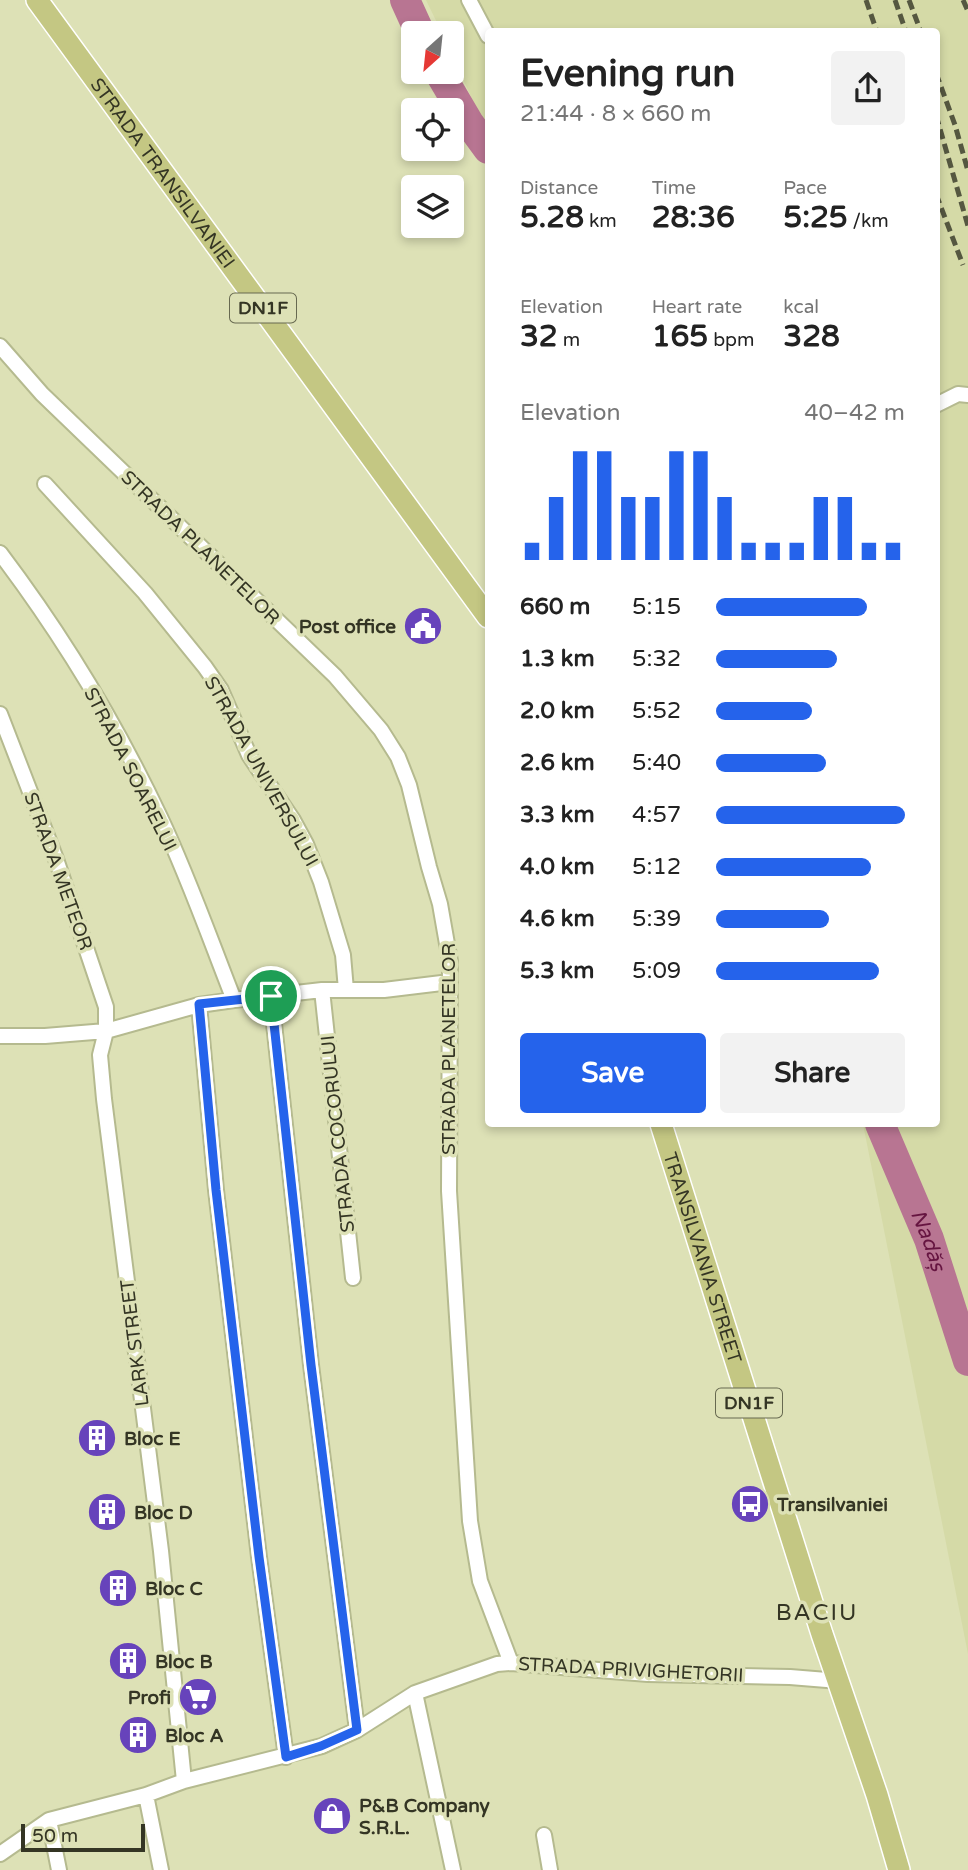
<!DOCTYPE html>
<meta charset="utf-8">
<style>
:root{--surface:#fff;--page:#f2f2f2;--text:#222;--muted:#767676;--accent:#2563eb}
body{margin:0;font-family:"Varela Round",sans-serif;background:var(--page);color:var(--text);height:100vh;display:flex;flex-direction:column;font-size:26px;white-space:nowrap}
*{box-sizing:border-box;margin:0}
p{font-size:23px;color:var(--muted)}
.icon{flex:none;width:38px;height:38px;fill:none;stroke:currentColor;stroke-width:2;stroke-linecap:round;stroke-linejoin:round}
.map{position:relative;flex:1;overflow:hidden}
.drawer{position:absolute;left:485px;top:28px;width:455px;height:1099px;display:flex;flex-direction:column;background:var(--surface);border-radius:7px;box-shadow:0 4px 10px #0003}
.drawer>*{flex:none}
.needle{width:46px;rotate:207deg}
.controls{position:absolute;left:401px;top:21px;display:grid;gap:14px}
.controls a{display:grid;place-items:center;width:63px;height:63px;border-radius:7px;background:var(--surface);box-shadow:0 4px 10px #0003;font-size:35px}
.scale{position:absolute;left:21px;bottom:18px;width:124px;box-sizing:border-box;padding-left:7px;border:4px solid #343524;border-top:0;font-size:19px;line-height:24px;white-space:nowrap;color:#343524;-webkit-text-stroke:5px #dde1b6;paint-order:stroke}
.pin{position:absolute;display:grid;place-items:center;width:60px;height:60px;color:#fff;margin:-30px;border:4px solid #fff;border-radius:50%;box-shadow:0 2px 7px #0007}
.round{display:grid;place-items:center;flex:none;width:74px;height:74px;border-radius:7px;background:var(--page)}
.head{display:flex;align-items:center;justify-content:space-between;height:119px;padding:0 35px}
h1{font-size:38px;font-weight:700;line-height:52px}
.stats{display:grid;grid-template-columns:repeat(3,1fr);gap:10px;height:119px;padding:7px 35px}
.stats div{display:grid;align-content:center}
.stats b{font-size:30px;font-weight:700}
.stats small{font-size:19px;font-weight:400}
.stats p{font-size:19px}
.chart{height:196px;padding:14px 35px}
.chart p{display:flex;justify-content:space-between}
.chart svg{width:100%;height:126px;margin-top:7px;stroke:var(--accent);stroke-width:6}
.action{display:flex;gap:14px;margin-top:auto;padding:14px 35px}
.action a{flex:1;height:80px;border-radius:7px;background:var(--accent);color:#fff;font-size:28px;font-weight:700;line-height:80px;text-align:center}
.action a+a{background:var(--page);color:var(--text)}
ul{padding:0 35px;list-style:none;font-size:23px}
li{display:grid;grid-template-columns:112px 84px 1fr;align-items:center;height:52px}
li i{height:18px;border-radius:9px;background:var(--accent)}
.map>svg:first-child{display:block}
.built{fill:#d5daa7}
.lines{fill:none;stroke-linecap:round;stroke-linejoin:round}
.river{stroke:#b87592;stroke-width:30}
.minor-casing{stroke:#b5ba8f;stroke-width:18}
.primary-casing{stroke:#fff;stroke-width:24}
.minor{stroke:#fff;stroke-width:14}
.primary{stroke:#c4c783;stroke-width:21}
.rail{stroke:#555740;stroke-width:5;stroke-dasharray:10 5;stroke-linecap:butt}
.route-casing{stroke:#fff;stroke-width:14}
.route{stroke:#2563eb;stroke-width:9}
.labels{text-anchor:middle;stroke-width:7;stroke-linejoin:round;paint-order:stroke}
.shield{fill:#dde1b6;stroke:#676950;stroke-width:2}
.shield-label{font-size:18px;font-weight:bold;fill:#343524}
.street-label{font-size:19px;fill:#343524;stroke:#dde1b6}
.poi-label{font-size:19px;font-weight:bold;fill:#343524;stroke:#dde1b6;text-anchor:start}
.water-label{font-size:21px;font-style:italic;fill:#661541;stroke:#dde1b6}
.quarter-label{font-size:23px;letter-spacing:2px;fill:#343524;stroke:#dde1b6}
</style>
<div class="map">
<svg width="968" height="1870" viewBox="0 0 968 1870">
<rect width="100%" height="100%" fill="#dde1b6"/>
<path class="built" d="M426,0h542v1654l-105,-530h73v-1092h-448v102l-36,-79v-22h-10z"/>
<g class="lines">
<g class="river">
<path d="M405,0l15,33"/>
<path d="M439,72l30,51 19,26"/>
<path id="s1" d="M880,1124l49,115 39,122"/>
</g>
<g class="minor-casing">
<path id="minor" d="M469,0l19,36
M0,346l42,48 293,282 46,54 17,27 11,28 20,82 11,37 10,57 -1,230 21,330 10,60 31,82
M936,405l22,-11 10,1
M45,484l100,109 60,74 16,23 28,65 44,65 13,24 15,38 22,73 3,35
M0,553c62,82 116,171 160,264 28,59 50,122 74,183
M0,714l56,145 50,148v24l-6,24 4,44 57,452 23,230
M322,990l31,288
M271,996l40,369 46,365
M199,1005l17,185 43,367 27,200
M0,1036h45l61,-5 93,-26 35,-5 88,-10h62l66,-8
M415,1693l38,177
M146,1795l15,75
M49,1820l10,50
M544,1835l6,35
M0,1854l49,-34 97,-25 38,-14 138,-35 35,-16 58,-37 82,-29 14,-1 137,11 142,3 49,4"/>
</g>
<g class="primary-casing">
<g id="primary">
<path id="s2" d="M37,0l451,617"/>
<path id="s3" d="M661,1124l161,510 55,161 22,75"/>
</g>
</g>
<use href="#minor" class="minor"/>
<use href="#primary" class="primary"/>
<path class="rail" d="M866,0l11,32
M895,0l11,32
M909,0l12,32
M963,0l5,11
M936,73l19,52 13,46
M936,115l32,111
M936,194l27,71"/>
</g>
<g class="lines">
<g class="route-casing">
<path id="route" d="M271,996l40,369 46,365 -36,16 -35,11 -27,-200 -43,-367 -17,-186z"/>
</g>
<use href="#route" class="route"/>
</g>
<defs>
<g id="civic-disc" transform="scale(2.0125)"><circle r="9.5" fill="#6743bb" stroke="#dde1b6"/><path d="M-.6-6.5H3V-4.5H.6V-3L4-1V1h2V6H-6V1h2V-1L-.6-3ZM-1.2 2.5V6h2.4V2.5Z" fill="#fff"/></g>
<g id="building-disc" transform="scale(2.0125)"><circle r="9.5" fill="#6743bb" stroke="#dde1b6"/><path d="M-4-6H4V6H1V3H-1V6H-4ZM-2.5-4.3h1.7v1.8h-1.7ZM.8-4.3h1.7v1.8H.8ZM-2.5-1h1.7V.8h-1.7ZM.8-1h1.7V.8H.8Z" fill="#fff"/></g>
<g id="bus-disc" transform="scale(2.0125)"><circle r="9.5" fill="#6743bb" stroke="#dde1b6"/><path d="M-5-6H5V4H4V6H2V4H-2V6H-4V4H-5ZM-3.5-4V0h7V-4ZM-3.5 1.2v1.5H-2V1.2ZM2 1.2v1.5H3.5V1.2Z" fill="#fff"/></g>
<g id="supermarket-disc" transform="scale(2.0125)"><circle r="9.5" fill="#6743bb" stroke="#dde1b6"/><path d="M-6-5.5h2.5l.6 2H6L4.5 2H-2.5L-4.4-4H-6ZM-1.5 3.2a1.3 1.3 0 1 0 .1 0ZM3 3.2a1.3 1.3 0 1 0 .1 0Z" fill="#fff"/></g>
<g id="shop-disc" transform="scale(2.0125)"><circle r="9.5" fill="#6743bb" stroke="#dde1b6"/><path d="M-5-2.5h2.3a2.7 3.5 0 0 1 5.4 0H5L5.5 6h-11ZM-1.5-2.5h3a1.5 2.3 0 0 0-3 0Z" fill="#fff"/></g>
</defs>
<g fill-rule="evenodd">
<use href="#civic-disc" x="423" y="626"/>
<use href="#building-disc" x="97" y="1438"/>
<use href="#bus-disc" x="750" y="1504"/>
<use href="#building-disc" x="107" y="1512"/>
<use href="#building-disc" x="118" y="1588"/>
<use href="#building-disc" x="128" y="1661"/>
<use href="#supermarket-disc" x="198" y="1697"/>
<use href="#building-disc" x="138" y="1735"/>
<use href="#shop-disc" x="332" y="1816"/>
</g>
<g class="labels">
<g class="shield">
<rect x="230" y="293.5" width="66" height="29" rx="5"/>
<rect x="716" y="1388.5" width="66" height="29" rx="5"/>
</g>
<g class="shield-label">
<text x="263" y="314">DN1F</text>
<text x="749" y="1409">DN1F</text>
</g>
<g class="street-label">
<text dy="7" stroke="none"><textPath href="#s2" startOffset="214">STRADA TRANSILVANIEI</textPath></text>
<text transform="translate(201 547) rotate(44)" y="7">STRADA PLANETELOR</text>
<text transform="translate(131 769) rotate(63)" y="7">STRADA SOARELUI</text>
<text transform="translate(262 771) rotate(61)" y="7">STRADA UNIVERSULUI</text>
<text transform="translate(59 871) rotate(70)" y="7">STRADA METEOR</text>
<text transform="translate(448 1049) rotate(-90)" y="7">STRADA PLANETELOR</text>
<text transform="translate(337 1134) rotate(-96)" y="7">STRADA COCORULUI</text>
<text dy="7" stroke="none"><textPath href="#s3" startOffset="140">TRANSILVANIA STREET</textPath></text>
<text transform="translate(134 1343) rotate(-97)" y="7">LARK STREET</text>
<text transform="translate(631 1669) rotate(3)" y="7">STRADA PRIVIGHETORII</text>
</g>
<g class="poi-label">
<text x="396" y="633" text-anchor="end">Post office</text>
<text x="124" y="1445">Bloc E</text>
<text x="777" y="1511">Transilvaniei</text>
<text x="134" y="1519">Bloc D</text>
<text x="145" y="1595">Bloc C</text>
<text x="155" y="1668">Bloc B</text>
<text x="171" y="1704" text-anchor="end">Profi</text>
<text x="165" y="1742">Bloc A</text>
<text x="359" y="1812">P&amp;B Company<tspan x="359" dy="22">S.R.L.</tspan></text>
</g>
<g class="water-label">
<text dy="7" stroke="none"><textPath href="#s1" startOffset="126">Nadăș</textPath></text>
</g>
<g class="quarter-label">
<text x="817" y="1620">BACIU</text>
</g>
</g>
</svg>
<div class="controls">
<a><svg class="needle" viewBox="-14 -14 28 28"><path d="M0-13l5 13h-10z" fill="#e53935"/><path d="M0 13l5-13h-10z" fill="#767676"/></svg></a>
<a><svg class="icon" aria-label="locate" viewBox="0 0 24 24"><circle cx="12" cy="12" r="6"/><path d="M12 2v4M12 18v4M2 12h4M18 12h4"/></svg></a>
<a><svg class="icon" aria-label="layers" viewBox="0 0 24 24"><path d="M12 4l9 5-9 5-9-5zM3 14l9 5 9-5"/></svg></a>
</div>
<div class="scale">50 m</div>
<div class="pin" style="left:271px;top:996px;background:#1e9e55"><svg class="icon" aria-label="arrive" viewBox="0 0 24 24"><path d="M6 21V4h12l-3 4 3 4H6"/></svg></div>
<section class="drawer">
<div class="head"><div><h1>Evening run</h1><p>21:44 · 8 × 660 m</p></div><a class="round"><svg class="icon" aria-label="share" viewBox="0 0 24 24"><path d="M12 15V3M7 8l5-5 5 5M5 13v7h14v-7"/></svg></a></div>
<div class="stats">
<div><p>Distance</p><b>5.28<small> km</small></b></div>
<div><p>Time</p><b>28:36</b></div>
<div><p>Pace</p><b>5:25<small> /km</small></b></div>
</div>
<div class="stats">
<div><p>Elevation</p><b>32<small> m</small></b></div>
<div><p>Heart rate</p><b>165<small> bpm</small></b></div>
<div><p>kcal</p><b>328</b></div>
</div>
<div class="chart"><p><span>Elevation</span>40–42 m</p>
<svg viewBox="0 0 160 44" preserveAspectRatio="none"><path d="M5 44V38M15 44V22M25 44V6M35 44V6M45 44V22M55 44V22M65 44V6M75 44V6M85 44V22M95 44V38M105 44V38M115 44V38M125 44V22M135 44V22M145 44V38M155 44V38"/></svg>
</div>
<ul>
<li><b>660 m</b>5:15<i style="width:80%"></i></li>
<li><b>1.3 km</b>5:32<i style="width:64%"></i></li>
<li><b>2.0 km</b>5:52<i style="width:51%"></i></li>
<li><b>2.6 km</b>5:40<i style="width:58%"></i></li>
<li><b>3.3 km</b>4:57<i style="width:100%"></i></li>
<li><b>4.0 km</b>5:12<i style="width:82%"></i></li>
<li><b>4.6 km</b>5:39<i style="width:60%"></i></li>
<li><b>5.3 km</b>5:09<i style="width:86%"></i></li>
</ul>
<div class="action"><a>Save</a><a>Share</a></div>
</section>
</div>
